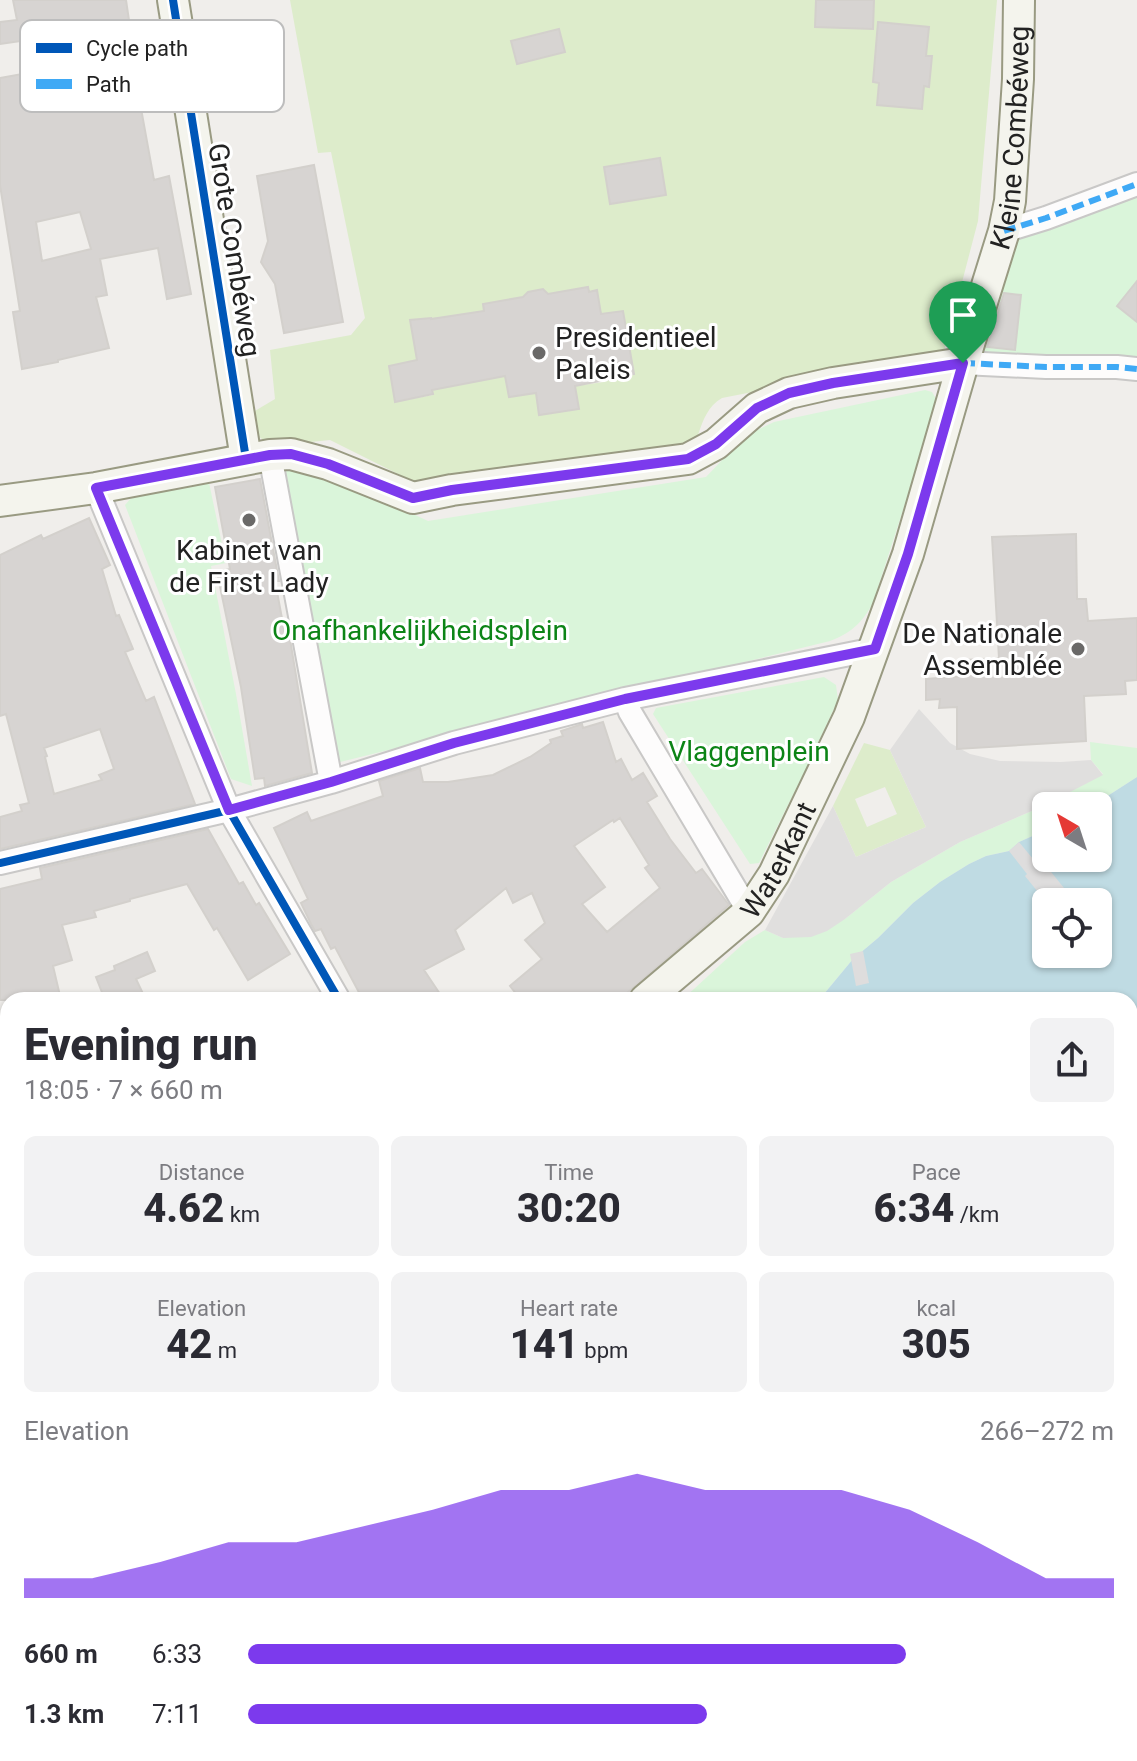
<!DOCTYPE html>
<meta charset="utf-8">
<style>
:root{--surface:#fff;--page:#f2f2f3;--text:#2b2b33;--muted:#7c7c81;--accent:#7c3aed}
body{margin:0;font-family:Roboto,sans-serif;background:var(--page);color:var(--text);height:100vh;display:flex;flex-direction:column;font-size:30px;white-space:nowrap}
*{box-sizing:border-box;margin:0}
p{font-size:26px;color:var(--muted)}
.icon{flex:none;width:44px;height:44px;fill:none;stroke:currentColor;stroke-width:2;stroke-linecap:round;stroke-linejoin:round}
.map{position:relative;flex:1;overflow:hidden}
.details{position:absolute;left:0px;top:992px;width:1138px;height:770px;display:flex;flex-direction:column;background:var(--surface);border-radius:24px 24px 0 0;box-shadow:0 2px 6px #0004}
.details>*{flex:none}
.needle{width:52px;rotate:321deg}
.buttons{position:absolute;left:1032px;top:792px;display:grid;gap:16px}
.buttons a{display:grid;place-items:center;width:80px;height:80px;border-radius:12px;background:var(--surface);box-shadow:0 2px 6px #0004;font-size:40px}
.pin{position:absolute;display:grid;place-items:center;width:68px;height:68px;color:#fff;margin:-82px -34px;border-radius:50% 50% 50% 0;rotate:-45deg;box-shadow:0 0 8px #0007}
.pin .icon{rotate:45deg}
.round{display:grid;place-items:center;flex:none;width:84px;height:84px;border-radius:12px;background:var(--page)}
.headline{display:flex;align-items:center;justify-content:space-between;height:136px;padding:0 24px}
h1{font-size:44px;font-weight:800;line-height:60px}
.stats{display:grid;grid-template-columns:repeat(3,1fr);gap:12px;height:136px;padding:8px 24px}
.stats div{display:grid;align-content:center;border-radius:12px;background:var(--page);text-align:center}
.stats b{font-size:40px;font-weight:800}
.stats small{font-size:22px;font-weight:400}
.stats p{font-size:22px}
.chart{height:224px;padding:16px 24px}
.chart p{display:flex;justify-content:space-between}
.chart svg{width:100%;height:144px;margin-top:8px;fill:var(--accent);opacity:.7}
ul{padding:0 24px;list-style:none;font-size:26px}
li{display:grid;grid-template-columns:128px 96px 1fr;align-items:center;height:60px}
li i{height:20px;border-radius:10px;background:var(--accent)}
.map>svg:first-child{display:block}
.grass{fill:#ddeccb;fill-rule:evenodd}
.park{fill:#daf5da}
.parking{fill:#e0dfde}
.water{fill:#bfdbe3;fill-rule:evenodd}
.pier{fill:#dedddd}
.building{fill:#d7d4d2;stroke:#d3d0cc;stroke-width:2;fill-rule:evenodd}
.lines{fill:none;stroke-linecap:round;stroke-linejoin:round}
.street-casing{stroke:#c9c8c7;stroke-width:26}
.secondary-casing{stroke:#999a82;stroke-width:34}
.street{stroke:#fdfcfc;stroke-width:22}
.secondary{stroke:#f4f4ed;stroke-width:30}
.quiet{stroke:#3fa9f5;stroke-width:6;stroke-dasharray:12 6;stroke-linecap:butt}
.cycleway-casing{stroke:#fff;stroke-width:13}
.cycleway{stroke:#0057b8;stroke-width:8}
.route-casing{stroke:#fff;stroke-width:16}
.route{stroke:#7c3aed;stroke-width:10}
.poi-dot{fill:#6a6968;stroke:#fff;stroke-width:3}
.labels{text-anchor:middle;stroke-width:6;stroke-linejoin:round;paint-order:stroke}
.street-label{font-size:28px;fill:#222;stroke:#fff}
.poi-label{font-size:28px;fill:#222;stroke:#fff;text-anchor:start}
.park-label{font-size:28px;fill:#0c8416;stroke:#fff}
.key{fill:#fff;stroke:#bdbdbd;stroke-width:2}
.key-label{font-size:22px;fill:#222}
</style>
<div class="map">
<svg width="1137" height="1761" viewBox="0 0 1137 1761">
<rect width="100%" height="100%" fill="#f0eeeb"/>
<path class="grass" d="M290,0h707l-19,221 -35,134 -221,43c-14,8 -19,22 -24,37l-22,13 -262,34 -84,-42 -58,6 -17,-12 -2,-22 22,-13 -5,-49 81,-15 14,-17 -34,-166 -13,1zM588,287l1,5 8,-1 4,23 22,-3 11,63 -30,5v3l-29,4 3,23 -38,6 -4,-22 -27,4 -4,-21 -73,13 1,6 -38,7 -6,-36 34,-7 -12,-39 20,-2 1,5 53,-8 57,-25 6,4z
M864,743l26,7 36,77 -70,30 -23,-51zM885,787l12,27 -30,13 -12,-28z"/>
<path class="park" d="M1137,184v192l-174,-13 41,-132z
M925,390l7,2 6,10 -65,201c-11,20 -22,30 -43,38l-498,123 -53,-299 49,9 100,47 278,-44 39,-41 29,-14z
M208,478l18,85 -15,3 25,128 16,92 -21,-7 -106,-274 14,-16z
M824,677l12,8 2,15 -31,67 -48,96 -9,1 -97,-150 3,-6z
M1090,742l47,6v29l-45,29h-46v24l-27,12 -10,9 -23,5 -17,8 -29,18 -27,21 -35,35 -25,21 -34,41h-137l63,-58 20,-12 18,8 62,-19 46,-37 69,-40 81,-35 62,-33 -12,-14z
M8,1681v73h177l-5,7h-180v-64z"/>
<path class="parking" d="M919,709l31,34 20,11 30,7 61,1 30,-2 12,15 -62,32 -81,35 -69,40 -46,37 -18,12 -16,6 -28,1 -18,-8 68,-124 23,51 70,-30 -36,-77z"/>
<path class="water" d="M1137,777v984h-957l5,-7h945v-754h-311l34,-41 25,-21 35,-35 27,-21 29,-18 17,-8 23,-5 10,-9 27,-12v28h52v-52h-6zM1046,902h52v52h-52z"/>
<path class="pier" d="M1019,842l19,23 5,-3 21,26 -18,14 -21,-26 2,-2 -18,-23z
M863,951l6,32 -13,3 -6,-32z"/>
<path class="building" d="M13,0h113l5,34 -19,3 -2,-9 -110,16v-22l17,-2z
M816,0h58l-1,29 -58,-2z
M878,22l51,5 -3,29h6l-3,31 -5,-1 -2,23 -45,-4 2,-22 -6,-1z
M559,29l6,23 -48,12 -6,-23z
M128,55l2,26 16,-3 4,23 -10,2 14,77 15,-4 22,118 -24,5 -9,-51 -58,11 7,36 -11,2 13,51 -51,12v2l-36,7 -9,-57 7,-1 -20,-126v-107zM80,212l11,37 -49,12 -6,-39z
M660,158l6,37 -56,9 -6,-37z
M314,165l29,157 -59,11 -9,-49 -14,-22 7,-21 -11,-65z
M1137,281v41l-20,-16z
M588,287l1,5 8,-2 4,24 22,-3 11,63 -59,12 4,23 -40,6 -3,-22 -27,4 -4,-21 -73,14 1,4 -38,8 -6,-36 28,-6 -7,-40 21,-2v1l53,-8 -1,-7 40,-7 5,-5 15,-3 5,5z
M1004,293l17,2 -6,55 -28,-3z
M260,479l19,102h-4l11,59 4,-1 22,134 -47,13 -1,-8 -9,1 -14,-92 -24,-115 13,-3 -15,-82z
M89,518l21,47 -8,4 14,47 3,-1 14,34 -8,3 21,49 8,-4 41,107 -195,45v-32l22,-6 -2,-6 9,-2 -23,-89 -6,2v-161l41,-20 2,4zM100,729l14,40 -15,6 3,5 -48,14 -9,-37 2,-1 -3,-8z
M1076,534l1,65h9l2,22 49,-3v62l-12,1 1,13 -42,2 2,45 -129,8v-42l-18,1 1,-9 -14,1v-21l41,-3 -1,-16 33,-2 -7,-121z
M603,722l13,40 5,-3 11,21 11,-7 14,23 -10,6 23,37 26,34 6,-4 27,36 -110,95h-98l-11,-14 32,-27 -17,-19 20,-17 -13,-30 -19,10 -7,-15 -51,42 9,19 -40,21 20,30h-81l-28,-53 -4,2 -10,-20 -6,2 -4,-7 -10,-21 7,-4 -34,-71 33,-16 4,9 72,-25 -4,-15 41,-13 3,14h25l45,-7 37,-18 21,-14 -1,-3 13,-4 -2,-5 21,-7 1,4zM620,818l29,47 -4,3 15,20 -53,44 -25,-28 23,-17 -31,-41 39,-26 1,2z
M208,829l31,55 4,-2 13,23 3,-2 31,51 -42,26 -31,-52 -3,2 -27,-46 -57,15v2l-36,10 2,6 -34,8 10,35 -19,6 8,34h-61v-111l42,-10 -2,-11z
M147,952l8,19 -19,8 10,21h-41l-9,-23 19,-7 -1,-4z"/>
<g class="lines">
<g class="street-casing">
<path id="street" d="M1004,231l42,-13 91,-34
M963,363l83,4h71l20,2
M270,455l61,327
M96,488l133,322 110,190
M625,699l5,13 119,200
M0,863l229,-53 102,-28 123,-39 171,-44 250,-50
M0,1305l8,8"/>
</g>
<g class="secondary-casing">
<g id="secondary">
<path d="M173,0l73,459"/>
<path d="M0,501l96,-13 174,-33 21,-1 37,10 85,34 39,-8 236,-31 28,-15 41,-36 32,-15 44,-10 130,-20"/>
<path id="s1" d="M645,1000l104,-88 25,-38 75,-157 59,-163 55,-191 41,-132 6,-30 8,-122 1,-79"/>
<path d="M0,1529l8,-1"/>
<path d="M0,1639l8,-17"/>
</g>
</g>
<use href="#street" class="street"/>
<use href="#secondary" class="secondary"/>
<path class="quiet" d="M1004,231l42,-13 91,-34
M963,363l83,4h71l20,2"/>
<g class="cycleway-casing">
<path id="cycleway" d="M173,0l73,459
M96,488l133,322 110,190
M0,863l229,-53 102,-28 123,-39 171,-44 250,-50"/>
</g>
<use href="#cycleway" class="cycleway"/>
</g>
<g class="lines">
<g class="route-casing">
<path id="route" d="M963,363l-55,191 -33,95 -250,50 -171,44 -123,39 -102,28 -133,-322 174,-33 21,-1 37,10 85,34 39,-8 236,-31 28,-15 41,-36 32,-15 44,-10z"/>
</g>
<use href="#route" class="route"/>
</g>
<g class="poi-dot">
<circle cx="539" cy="353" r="8"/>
<circle cx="249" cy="520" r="8"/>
<circle cx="1078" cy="649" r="8"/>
</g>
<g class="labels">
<g class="street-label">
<text dy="10" stroke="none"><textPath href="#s1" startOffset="960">Kleine Combéweg</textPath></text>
<text transform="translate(235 250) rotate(81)" y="10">Grote Combéweg</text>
<text dy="10" stroke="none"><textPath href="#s1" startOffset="196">Waterkant</textPath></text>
</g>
<g class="poi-label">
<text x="555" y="347">Presidentieel<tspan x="555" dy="32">Paleis</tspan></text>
<text x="249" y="560" text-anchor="middle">Kabinet van<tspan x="249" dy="32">de First Lady</tspan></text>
<text x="1062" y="643" text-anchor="end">De Nationale<tspan x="1062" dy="32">Assemblée</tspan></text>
</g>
<g class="park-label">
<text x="420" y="640">Onafhankelijkheidsplein</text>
<text x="749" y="761">Vlaggenplein</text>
</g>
</g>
<rect x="20" y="20" width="264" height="92" rx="12" class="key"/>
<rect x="36" y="43" width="36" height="10" fill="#0057b8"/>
<rect x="36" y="79" width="36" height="10" fill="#3fa9f5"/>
<g class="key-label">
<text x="86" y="56">Cycle path</text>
<text x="86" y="92">Path</text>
</g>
</svg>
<div class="buttons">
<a><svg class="needle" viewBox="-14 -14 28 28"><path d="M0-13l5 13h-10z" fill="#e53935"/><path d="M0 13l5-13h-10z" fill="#7c7c81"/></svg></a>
<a><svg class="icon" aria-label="locate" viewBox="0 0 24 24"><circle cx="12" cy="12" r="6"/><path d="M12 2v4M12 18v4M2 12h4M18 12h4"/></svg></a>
</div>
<div class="pin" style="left:963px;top:363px;background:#1e9e55"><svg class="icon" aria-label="arrive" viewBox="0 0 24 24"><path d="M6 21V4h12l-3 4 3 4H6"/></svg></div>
<section class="details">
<div class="headline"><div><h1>Evening run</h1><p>18:05 · 7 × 660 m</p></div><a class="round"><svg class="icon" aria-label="share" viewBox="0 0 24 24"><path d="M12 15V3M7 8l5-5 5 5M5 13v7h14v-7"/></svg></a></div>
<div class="stats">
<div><p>Distance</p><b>4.62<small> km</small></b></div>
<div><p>Time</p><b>30:20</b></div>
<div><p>Pace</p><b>6:34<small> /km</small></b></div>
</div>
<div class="stats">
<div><p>Elevation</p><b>42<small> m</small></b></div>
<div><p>Heart rate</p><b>141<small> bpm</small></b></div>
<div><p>kcal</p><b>305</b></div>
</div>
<div class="chart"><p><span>Elevation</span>266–272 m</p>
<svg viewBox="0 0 160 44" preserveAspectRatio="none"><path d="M0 44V38L10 38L20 33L30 27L40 27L50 22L60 17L70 11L80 11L90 6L100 11L110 11L120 11L130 17L140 27L150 38L160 38V44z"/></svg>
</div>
<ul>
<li><b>660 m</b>6:33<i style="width:76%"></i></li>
<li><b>1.3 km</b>7:11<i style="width:53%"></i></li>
</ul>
</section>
</div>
